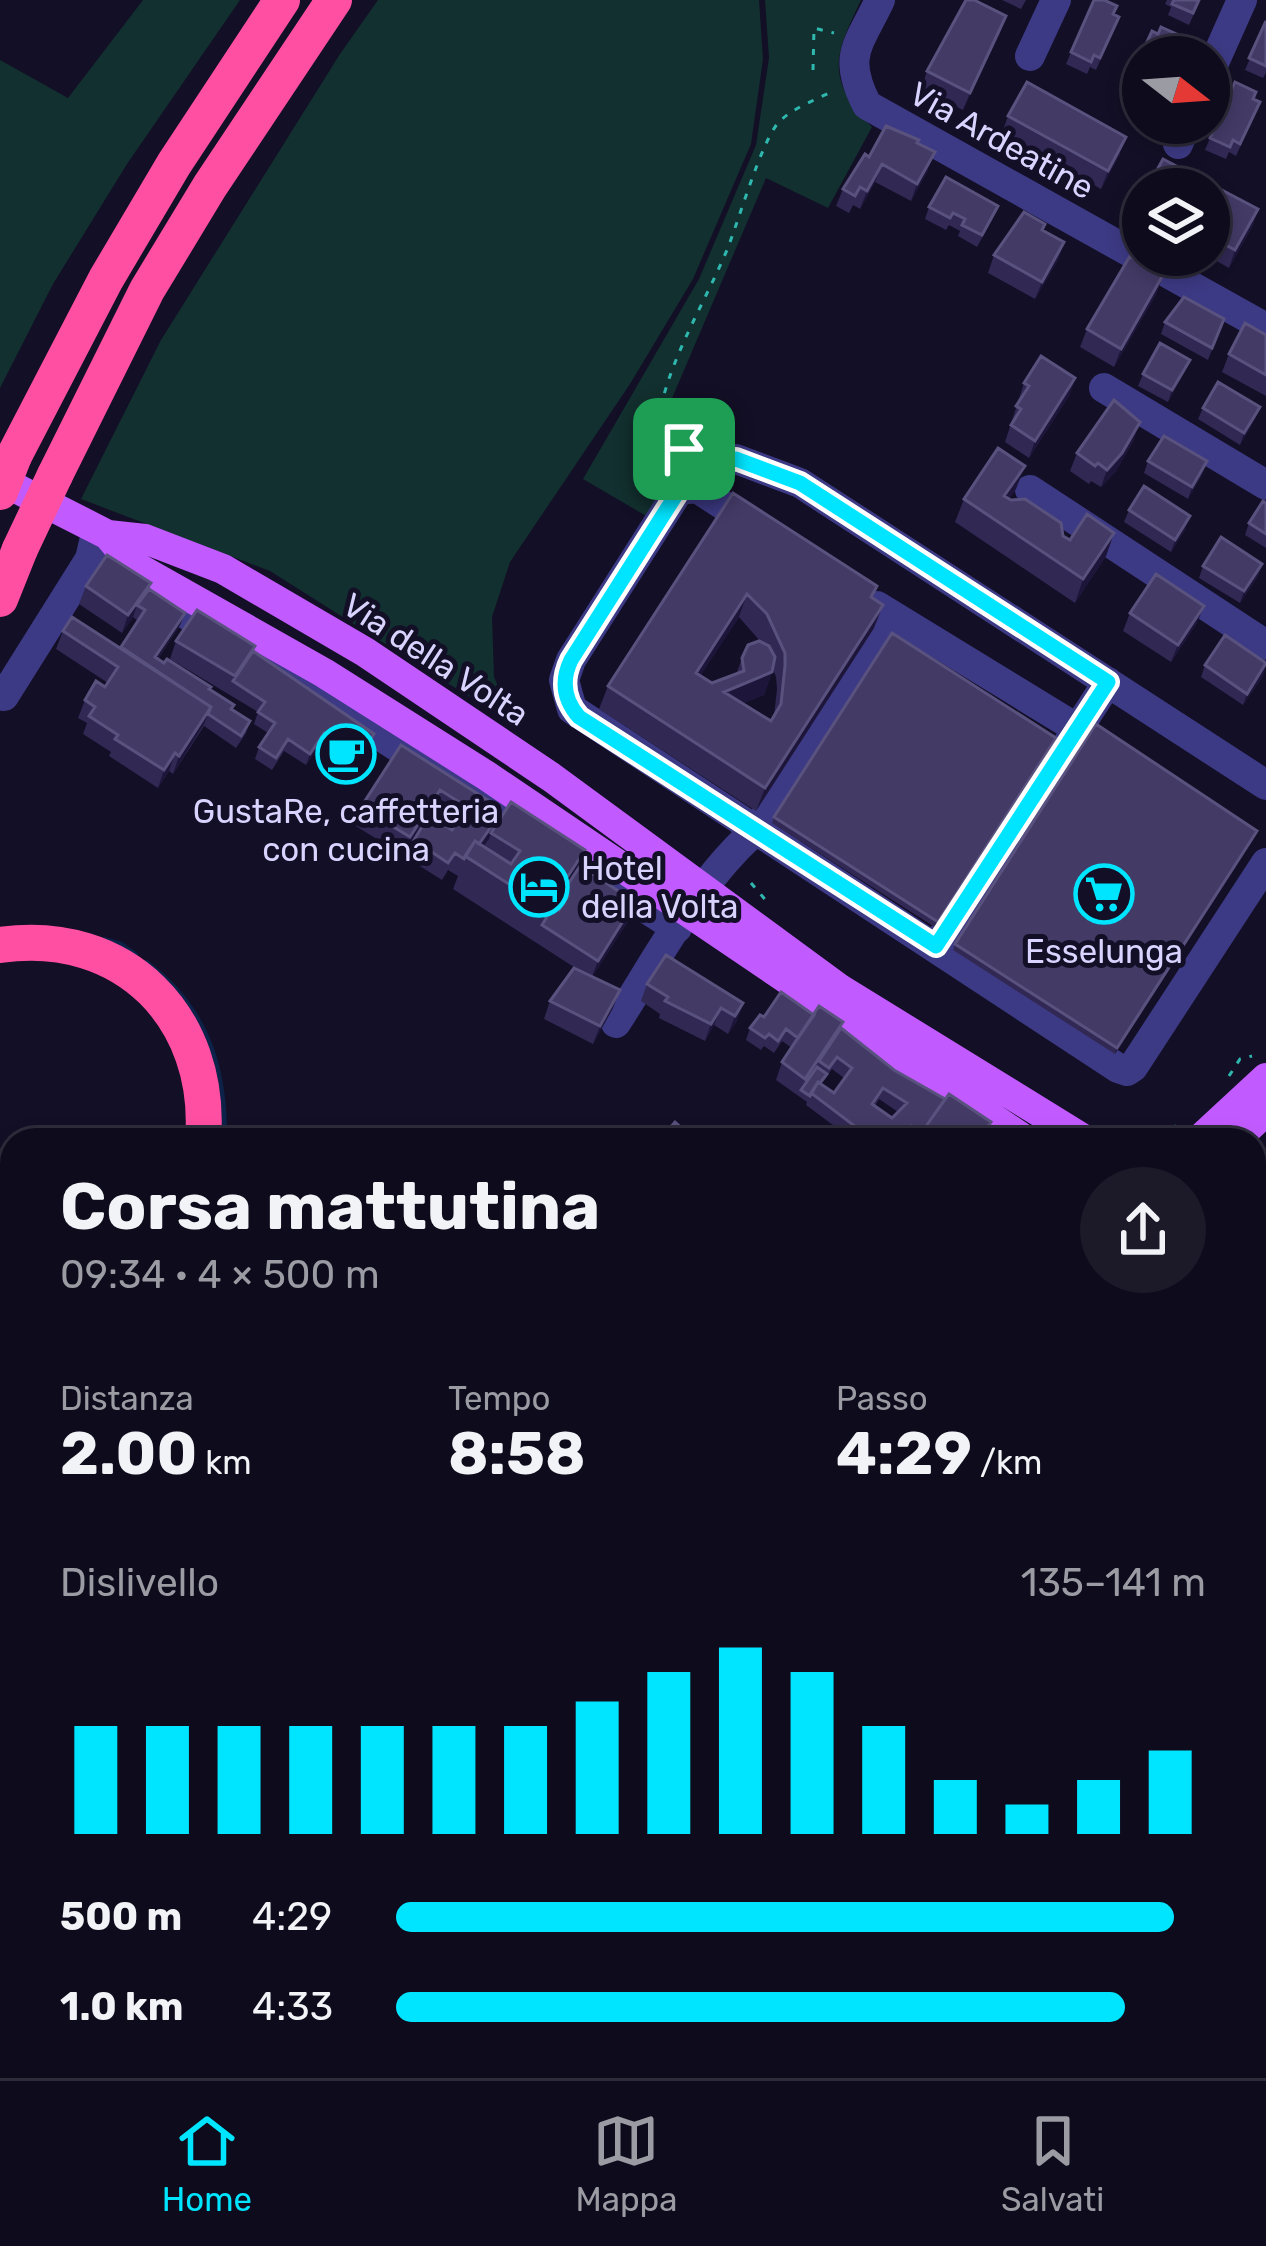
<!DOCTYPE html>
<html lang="it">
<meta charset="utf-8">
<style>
:root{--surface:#0e0b1c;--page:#1c1929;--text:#f1f3f6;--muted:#9b9ba3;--line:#2e2b3b;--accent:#00e5ff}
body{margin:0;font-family:Rubik,sans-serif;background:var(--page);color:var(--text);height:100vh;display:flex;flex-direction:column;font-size:45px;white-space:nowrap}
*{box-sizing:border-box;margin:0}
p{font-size:39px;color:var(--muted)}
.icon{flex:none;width:66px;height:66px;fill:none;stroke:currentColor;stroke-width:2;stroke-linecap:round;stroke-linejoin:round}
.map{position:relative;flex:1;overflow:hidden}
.drawer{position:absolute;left:0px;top:1128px;width:1266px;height:951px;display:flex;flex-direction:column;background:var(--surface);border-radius:36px 36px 0 0;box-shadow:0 6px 18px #0003,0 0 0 3px var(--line)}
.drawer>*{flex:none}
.needle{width:78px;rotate:107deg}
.buttons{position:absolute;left:1122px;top:36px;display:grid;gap:24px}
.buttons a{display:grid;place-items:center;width:108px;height:108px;border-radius:50%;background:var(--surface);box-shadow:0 6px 18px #0003,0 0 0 3px var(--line);font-size:60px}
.pin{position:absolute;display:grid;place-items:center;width:102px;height:102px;color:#fff;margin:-51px;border-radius:24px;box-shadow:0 6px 18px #0006}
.round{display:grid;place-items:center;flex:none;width:126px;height:126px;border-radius:63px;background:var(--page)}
.head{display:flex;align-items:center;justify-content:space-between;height:204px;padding:0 60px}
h1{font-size:66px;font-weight:700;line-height:90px}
.figures{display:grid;grid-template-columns:repeat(3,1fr);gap:18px;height:204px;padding:12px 60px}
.figures div{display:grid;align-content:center}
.figures b{font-size:60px;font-weight:700}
.figures small{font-size:33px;font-weight:400}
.figures p{font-size:33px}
.chart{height:336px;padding:24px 60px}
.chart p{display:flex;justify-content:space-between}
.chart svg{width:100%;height:216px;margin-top:12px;stroke:var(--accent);stroke-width:6}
ul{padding:0 60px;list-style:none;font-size:39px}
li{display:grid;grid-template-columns:192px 144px 1fr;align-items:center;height:90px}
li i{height:30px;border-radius:15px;background:var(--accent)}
.menu{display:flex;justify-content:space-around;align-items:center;height:168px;border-top:3px solid var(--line);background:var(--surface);font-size:33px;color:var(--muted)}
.menu a{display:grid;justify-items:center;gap:6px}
.menu .active{color:var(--accent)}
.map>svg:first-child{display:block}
.green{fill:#12302f}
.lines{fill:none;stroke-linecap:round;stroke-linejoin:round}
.stream{stroke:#0c2248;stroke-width:6}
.path{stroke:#2fb8b0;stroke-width:3;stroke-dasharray:6 9;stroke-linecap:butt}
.minor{stroke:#3d3a85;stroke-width:30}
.major{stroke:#c25bff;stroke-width:30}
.highway{stroke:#ff4fa3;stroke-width:36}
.highway-bridge{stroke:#ff4fa3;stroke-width:36}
.wall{fill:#312854;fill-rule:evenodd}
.shaded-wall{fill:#1d163a}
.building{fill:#433a66;stroke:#5a527e;stroke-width:3;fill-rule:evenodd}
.route-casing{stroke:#fff;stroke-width:24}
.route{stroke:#00e5ff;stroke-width:15}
.labels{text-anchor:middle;stroke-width:10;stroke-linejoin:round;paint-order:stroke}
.street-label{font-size:33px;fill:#d9d4ff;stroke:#130f26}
.poi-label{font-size:33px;fill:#d9d4ff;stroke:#130f26}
</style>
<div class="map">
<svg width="1266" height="2078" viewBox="0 0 1266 2078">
<rect width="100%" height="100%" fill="#130f26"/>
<path class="green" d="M143,0h97l-113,164 -74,120 -53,104v-328l68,38z
M378,0h381l4,59 -12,85 -58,135 -63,105 -120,178 -18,55 2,60 23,50 -247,-156 -189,-72 80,-159 179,-286z
M765,0h96c-27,57 -36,78 11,127l-44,81 -62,-30 -96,225 43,21c-54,3 -64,32 -54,80l-11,13 -65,-38 116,-200 57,-134 13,-87z
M1254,1951l12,7v120h-264l3,-11h249z
M554,2067h161l28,11h-195z"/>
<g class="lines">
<path class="stream" d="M104,940l17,5 14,10
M146,963c60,45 79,104 78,177
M0,1466l12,-15
M0,1584l12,6"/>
<path class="path" d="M813,70l1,-42 20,5
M672,458l-17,-11c4,-73 44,-131 72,-197 11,-27 35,-111 52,-128 13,-14 39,-23 56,-32
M751,883l18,21
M1229,1076l11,-17 12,-3
M1143,1140l33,-14
M1077,2067l14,11
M705,2078l4,-11"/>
<path class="minor" d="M880,0c-22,46 -38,56 -13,105l399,223
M1030,56l26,-56
M1209,74l33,-74
M1178,144l9,-21
M1104,388l162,97
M670 469a20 20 0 1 1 40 0a20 20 0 1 1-40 0Z
M710,465l26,-6 64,24 466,302
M681,487l-110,173 -7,20 8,29 546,359 9,3 6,-4 133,-204
M697,488l60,39
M1030,490l236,155
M90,559c203,112 391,246 587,369
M877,606l201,123
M4,696l86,-137 4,-17
M936,947l172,-265
M616,1023c43,-67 81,-141 141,-194l137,-212
M976,2067l22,11
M1034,2067l16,11
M309,2078l11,-11
M357,2078l7,-11"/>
<path class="major" d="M0,480l108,55 37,4 78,30 142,83 186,125 289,212 245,151
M108,535l25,30 191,108 163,103 538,364
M1199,1140l67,-62
M1235,1140l31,-29
M1254,1286l12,8
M1254,1325l12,9
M0,1612l12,4
M0,1638l12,5"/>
<path class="highway" d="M14,456l92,-177 68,-115 108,-164
M55,475l92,-185 63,-104 124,-186
M0,599l20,-50
M0,945c124,-18 213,73 203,195
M0,1431l12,-16"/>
<path class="highway-bridge" d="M0,492l14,-36
M20,549l35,-74"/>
</g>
<path class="wall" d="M1002,0h24l-5,9z
M1167,0h33l-11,25 -21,-10 3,-8 -6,-3z
M1113,14l6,3 -23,53 -6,-3 -3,7 -21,-10 5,-12z
M1006,16l-43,94 -42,-21 6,-18z
M1266,21v52l-3,5 -18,-8z
M1158,34l23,2 -8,21h-30v44l-12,-6 3,-9 -6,-2 5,-12z
M1253,99l2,15 -19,42 -7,-4 -3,7 -21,-9 5,-12z
M1008,116l112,38 -19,35 -99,-56z
M918,143l10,27 -17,31 -36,-19 -15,27 -7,-4 -4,8 -13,-7 7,-17 26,-32z
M1163,159l95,50 -6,18 -23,41 -23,-13h3v-66h-59z
M929,207l64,11 -16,29 -19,-11 2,-5 -11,-6 -3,5 -21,-11z
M1045,224l-2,6 21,12 -6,18 -23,39 -47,-26 6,-18z
M1157,293l-43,74 -34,-20 7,-18z
M1224,319l-16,41 -47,-26 4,-12z
M1266,335v61l-44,-24 7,-18z
M1185,371l-17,31 -30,-16 5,-12z
M1075,378l-6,18 -40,62 -24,-16 19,-59z
M1260,407l-5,12 -15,26 -42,-26 5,-11z
M1134,440l-18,31 -15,16 -10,-6 -2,3 -19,-13 7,-18z
M1148,461l55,12 -15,26 -44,-26z
M1016,489l-7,10 61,41 44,-7 -8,23 -31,47 -120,-81 9,-23z
M733,493l140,105 1,30 -118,183 -157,-102 9,-23zM739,617l21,24 -18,17 -6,17 -24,8 -12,-7zM773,669l3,8 1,12 -3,27 -3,5 -28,-18 21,-8z
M1266,503v45l-21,-13 4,-12z
M1129,510l57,18 -15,24 -47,-30z
M1262,564l-4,12 -18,27 -41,-25 4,-12z
M151,583l-2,6 36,24 -5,12 -22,34 76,46 -2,5 18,11 -4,12 -10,15 -32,-22 -31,48 -4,-3 -11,17 -49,-32 2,-4 -28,-18 4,-11 -9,-5 7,-18 20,-13 3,-4 -52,-34 7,-18 57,18 18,-28 -5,-4 -11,16 -43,-29 7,-18z
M1130,613l67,10 -26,39 -48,-31z
M176,641l79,5 -2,5 121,83 -5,12 -23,34 -23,-16 5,-13 -8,-6 -14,20 -22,-14 -12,19 -17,-11 4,-12 9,-14 -14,-9 4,-12 -88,-53z
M1205,665l58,11 -20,29 -42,-28z
M1054,744l-118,184 -164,-105 2,-6z
M401,745l99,63 -7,23 92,19 -5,16 49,54 -37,57 21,31 -20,36 -49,-25 6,-18 30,-30 -127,-82 5,-13 -10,-6 -6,10 -35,-22 7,-18 38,-10 3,-9 -21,-13 -31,47 -49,-30 7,-18z
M1255,837l-140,217 -162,-104 2,-6z
M647,984l96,19 -6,18 -9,13 -14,-9 -9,16 -46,-23 1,-4 -19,-13z
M814,1015l27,13 53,42 51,29 46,23 -2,5 19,13h-155l-47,-35 1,-3 -31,-22 6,-18 10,-14 -10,-7 -8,12 -10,-7 -3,4 -15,-10 4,-12 14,-11zM832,1069l12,9 -10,15 -13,-9zM879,1099l19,13 -6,6 -17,-12z
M0,1650h12v116l-8,-3 1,-6 -5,-1z
M1266,1685v45l-12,-7v-16z"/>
<path class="shaded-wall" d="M1006,16l-6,18 -37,76 7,-17z
M1126,137l-6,17 -19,35 7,-18z
M935,152l-7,18 -17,31 6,-17z
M882,164l-7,18 -15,27 7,-18z
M1258,209l-6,18 -23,41 6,-18z
M1064,242l-6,18 -23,39 7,-17z
M1163,275l-6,18 -43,74 7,-18z
M1190,360l-5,11 -17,31 4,-12z
M1075,378l-6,18 -40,62 6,-17z
M1260,407l-5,12 -15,26 4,-12z
M1140,422l-6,18 -18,31 -15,16 6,-17z
M1207,461l-4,12 -15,26 4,-12z
M1025,466l-9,23 -20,30 8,-23z
M1190,516l-4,12 -15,24 4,-12z
M1114,533l-8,23 -31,47 8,-24z
M1262,564l-4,12 -18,27 4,-12z
M151,583l-7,18 -7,4 -4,12 -11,16 6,-18z
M747,594l-8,23 -52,79 9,-23z
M883,605l-9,23 -118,183 9,-23z
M1204,606l-7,17 -26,39 7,-17z
M185,613l-5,12 -29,44 4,-12z
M1266,666l-3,10 -20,29 4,-11z
M772,672l-8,23 -48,20 8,-23z
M211,707l-7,17 -31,50 6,-18z
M324,733l-4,12 -14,20 4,-11z
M374,734l-5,12 -23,34 5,-12z
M1056,738l-2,6 -118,184 2,-6z
M175,753l-6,18 -11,17 6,-18z
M440,790l-6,18 -31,47 7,-18z
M500,808l-11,31 -16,22 -4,-3z
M1257,831l-2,6 -140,217 2,-6z
M585,850l-12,33 -10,9 5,-16z
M635,902l-6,18 -38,59 7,-18z
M620,990l-7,18 -20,36 7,-18z
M743,1003l-6,18 -9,13 7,-18z
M721,1008l-7,17 -9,16 6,-17z
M1266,1461v22l-12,2v-21z
M0,1677l12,1 -7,20 -5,-1z
M1266,1847v7l-12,21v-7z"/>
<path class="building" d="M966,0h8l32,16 -36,77 -43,-22z
M1094,0h10l13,6 -4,8 6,3 -19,41 -6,-3 -3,7 -20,-10z
M1174,0h25l-6,13 -21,-9z
M1266,21v45l-17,-8z
M1161,27l20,9 -9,21h-29v30l-8,-4 4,-8 -6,-3 19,-41 6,3z
M1027,82l99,55 -18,34 -100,-55z
M1235,82l21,10 -3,7 7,3 -20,42 -7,-4 -3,7 -20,-9z
M886,126l33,14 -2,3 18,9 -18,32 -35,-20 -15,27 -7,-4 -5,9 -12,-7 22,-35 4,3z
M1163,159l95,50 -23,41 -26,-14v-47h-45l5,-9 -13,-8z
M946,177l52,29 -16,29 -20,-10 3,-6 -12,-6 -3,5 -21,-11z
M1024,212l21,12 -3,6 22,12 -22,40 -48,-27z
M1130,256l33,19 -42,74 -34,-20z
M1184,297l40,22 -12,29 -47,-26z
M1245,323l21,12v40l-37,-21z
M1160,343l30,17 -18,30 -29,-16z
M1041,356l34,22 -40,63 -24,-16 10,-16 -5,-3 13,-20 -5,-3z
M1218,382l42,25 -16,26 -41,-25z
M1114,400l26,22 -18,31 -15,17 -9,-7 -3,3 -18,-13z
M1164,436l43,25 -15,26 -44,-26z
M998,448l27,18 -21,30 7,4 14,-1 36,24 2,13 7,4 17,-26 27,19 -31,46 -119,-80z
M1144,486l46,30 -15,24 -46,-30z
M733,493l144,93 -6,11 12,8 -118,183 -157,-102zM747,594l20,20 18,39v13l-4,38 -10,17 -47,-29 48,-20 3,-15 -6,-11 -10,-5 -11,4 -6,13 2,13 -32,12 -16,-10z
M1263,501l3,2v31l-17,-11z
M1221,537l41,27 -18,27 -41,-25z
M107,555l44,28 -23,32 -42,-29z
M1156,574l48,32 -26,39 -48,-32z
M149,589l36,24 -30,44 9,6 3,-4 44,28 -2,2 25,16 -3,4 19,12 -9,15 -33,-22 3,-7 -90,-60 24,-37 -8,-5z
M197,610l58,36 -20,30 -59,-35z
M72,617l139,90 -32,49 -4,-3 -11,17 -49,-31 3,-4 -29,-19 6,-9 -10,-7 11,-19 9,6 13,-20 -55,-36z
M892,633l164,105 -118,184 -164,-105z
M1225,635l41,28 -19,31 -42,-29z
M253,651l121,83 -23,34 -24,-16 8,-11 -11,-8 -14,21 -22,-15 -12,19 -17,-11 16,-24 -17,-11 7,-10 -32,-21z
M1096,724l161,107 -140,217 -162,-104z
M401,745l99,63 -7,10 3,2 -17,24 -4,-3 -11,18 -9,-6 -7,10 -34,-23 15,-25 23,15 8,-12 -3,-1 7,-12 -24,-15 -30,47 -49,-30z
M511,802l74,48 -17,26 -20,-13 -11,17 20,14 -9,15 -83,-53 10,-15 36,23 9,-13 -29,-18z
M580,866l55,36 -37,59 -56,-36 11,-18 6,3 9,-14 -5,-4z
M666,955l77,48 -8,13 -14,-8 -10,16 -46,-23 3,-4 -21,-13z
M574,968l46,22 -20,36 -50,-25z
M781,992l33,23 -16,23 -12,-9 -8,12 -9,-7 -4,4 -15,-10 10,-13 4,2z
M819,1006l24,16 -38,57 -23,-17z
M841,1028l53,42 51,29 -23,33v2l-11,-8 -10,14h-28l-62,-47 7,-11 16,11 18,-25 -15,-11 -8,11 -10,-7zM883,1088l24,15 -15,15 -20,-14z
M817,1067l10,7 -7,9 -2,-1 -8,14 -9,-6z
M949,1094l42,28 -12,18h-48l-9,-8z
M675,1122l20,18h-36z
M989,1127l19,13h-27z
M909,1131l10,8v1h-16z
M780,1133l9,7h-15z
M1254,1396l8,40 4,-1v26l-12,3z
M0,1650h12v28l-12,-1z
M12,1679v43l-6,-2 5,-20 -11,-3v-12l10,3z
M1266,1685v23l-10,-6z
M1254,1801l12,7v39l-12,21z
M389,2067h80l-7,11h-80z
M471,2067h9l18,11h-34z"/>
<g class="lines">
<g class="route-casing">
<path id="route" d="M684,449l14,1 12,15 26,-6 64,24 308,199 -172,264 -357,-229c-15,-17 -18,-36 -8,-57l110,-173c-16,-11 -14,-30 3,-38z"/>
</g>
<use href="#route" class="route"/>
</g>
<defs>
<g id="cafe-ring" transform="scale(3)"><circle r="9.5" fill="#130f26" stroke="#00e5ff" stroke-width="1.5"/><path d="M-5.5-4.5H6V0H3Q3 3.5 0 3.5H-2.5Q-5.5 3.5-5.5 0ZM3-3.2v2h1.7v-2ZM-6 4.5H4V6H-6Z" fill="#00e5ff"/></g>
<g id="hotel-ring" transform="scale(3)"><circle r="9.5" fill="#130f26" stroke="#00e5ff" stroke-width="1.5"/><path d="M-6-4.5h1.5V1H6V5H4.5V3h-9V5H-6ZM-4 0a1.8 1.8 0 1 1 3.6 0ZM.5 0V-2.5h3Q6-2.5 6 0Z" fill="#00e5ff"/></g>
<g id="supermarket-ring" transform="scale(3)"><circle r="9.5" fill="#130f26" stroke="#00e5ff" stroke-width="1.5"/><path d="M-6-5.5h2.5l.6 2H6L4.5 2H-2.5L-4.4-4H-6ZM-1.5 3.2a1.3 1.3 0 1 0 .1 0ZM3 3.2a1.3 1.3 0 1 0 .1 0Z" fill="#00e5ff"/></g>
</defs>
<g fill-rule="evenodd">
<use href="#cafe-ring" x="346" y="754"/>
<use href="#hotel-ring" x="539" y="887"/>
<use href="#supermarket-ring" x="1104" y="894"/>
</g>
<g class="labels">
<g class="street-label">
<text transform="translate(1002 140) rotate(29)" y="12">Via Ardeatine</text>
<text transform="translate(436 659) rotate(33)" y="12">Via della Volta</text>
</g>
<g class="poi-label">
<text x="346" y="823">GustaRe, caffetteria<tspan x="346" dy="38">con cucina</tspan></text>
<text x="581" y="880" text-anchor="start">Hotel<tspan x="581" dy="38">della Volta</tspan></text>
<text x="1104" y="963">Esselunga</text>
</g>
</g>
</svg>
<div class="buttons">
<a><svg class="needle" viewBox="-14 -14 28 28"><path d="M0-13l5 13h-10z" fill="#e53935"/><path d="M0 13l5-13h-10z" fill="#9b9ba3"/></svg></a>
<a><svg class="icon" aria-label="layers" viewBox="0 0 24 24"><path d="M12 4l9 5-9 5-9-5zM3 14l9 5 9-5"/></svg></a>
</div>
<div class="pin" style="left:684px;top:449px;background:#1e9e55"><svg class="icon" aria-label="arrive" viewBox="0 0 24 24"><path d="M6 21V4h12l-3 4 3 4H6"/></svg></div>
<section class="drawer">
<div class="head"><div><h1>Corsa mattutina</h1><p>09:34 · 4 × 500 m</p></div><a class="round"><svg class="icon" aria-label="share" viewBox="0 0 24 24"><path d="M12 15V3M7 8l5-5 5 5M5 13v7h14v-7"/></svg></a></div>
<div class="figures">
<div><p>Distanza</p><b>2.00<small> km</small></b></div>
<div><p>Tempo</p><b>8:58</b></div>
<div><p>Passo</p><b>4:29<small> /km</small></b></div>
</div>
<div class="chart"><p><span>Dislivello</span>135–141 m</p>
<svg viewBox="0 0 160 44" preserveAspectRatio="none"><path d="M5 44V22M15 44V22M25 44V22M35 44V22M45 44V22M55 44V22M65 44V22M75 44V17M85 44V11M95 44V6M105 44V11M115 44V22M125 44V33M135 44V38M145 44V33M155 44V27"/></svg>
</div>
<ul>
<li><b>500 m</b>4:29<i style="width:96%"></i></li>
<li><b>1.0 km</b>4:33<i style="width:90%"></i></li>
</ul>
</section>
</div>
<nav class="menu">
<a class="active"><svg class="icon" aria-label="home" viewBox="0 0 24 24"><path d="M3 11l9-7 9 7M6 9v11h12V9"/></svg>Home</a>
<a><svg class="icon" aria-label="map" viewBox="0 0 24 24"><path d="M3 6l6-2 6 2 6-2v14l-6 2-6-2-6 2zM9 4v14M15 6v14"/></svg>Mappa</a>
<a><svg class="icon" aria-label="saved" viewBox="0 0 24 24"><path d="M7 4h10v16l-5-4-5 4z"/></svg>Salvati</a>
</nav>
